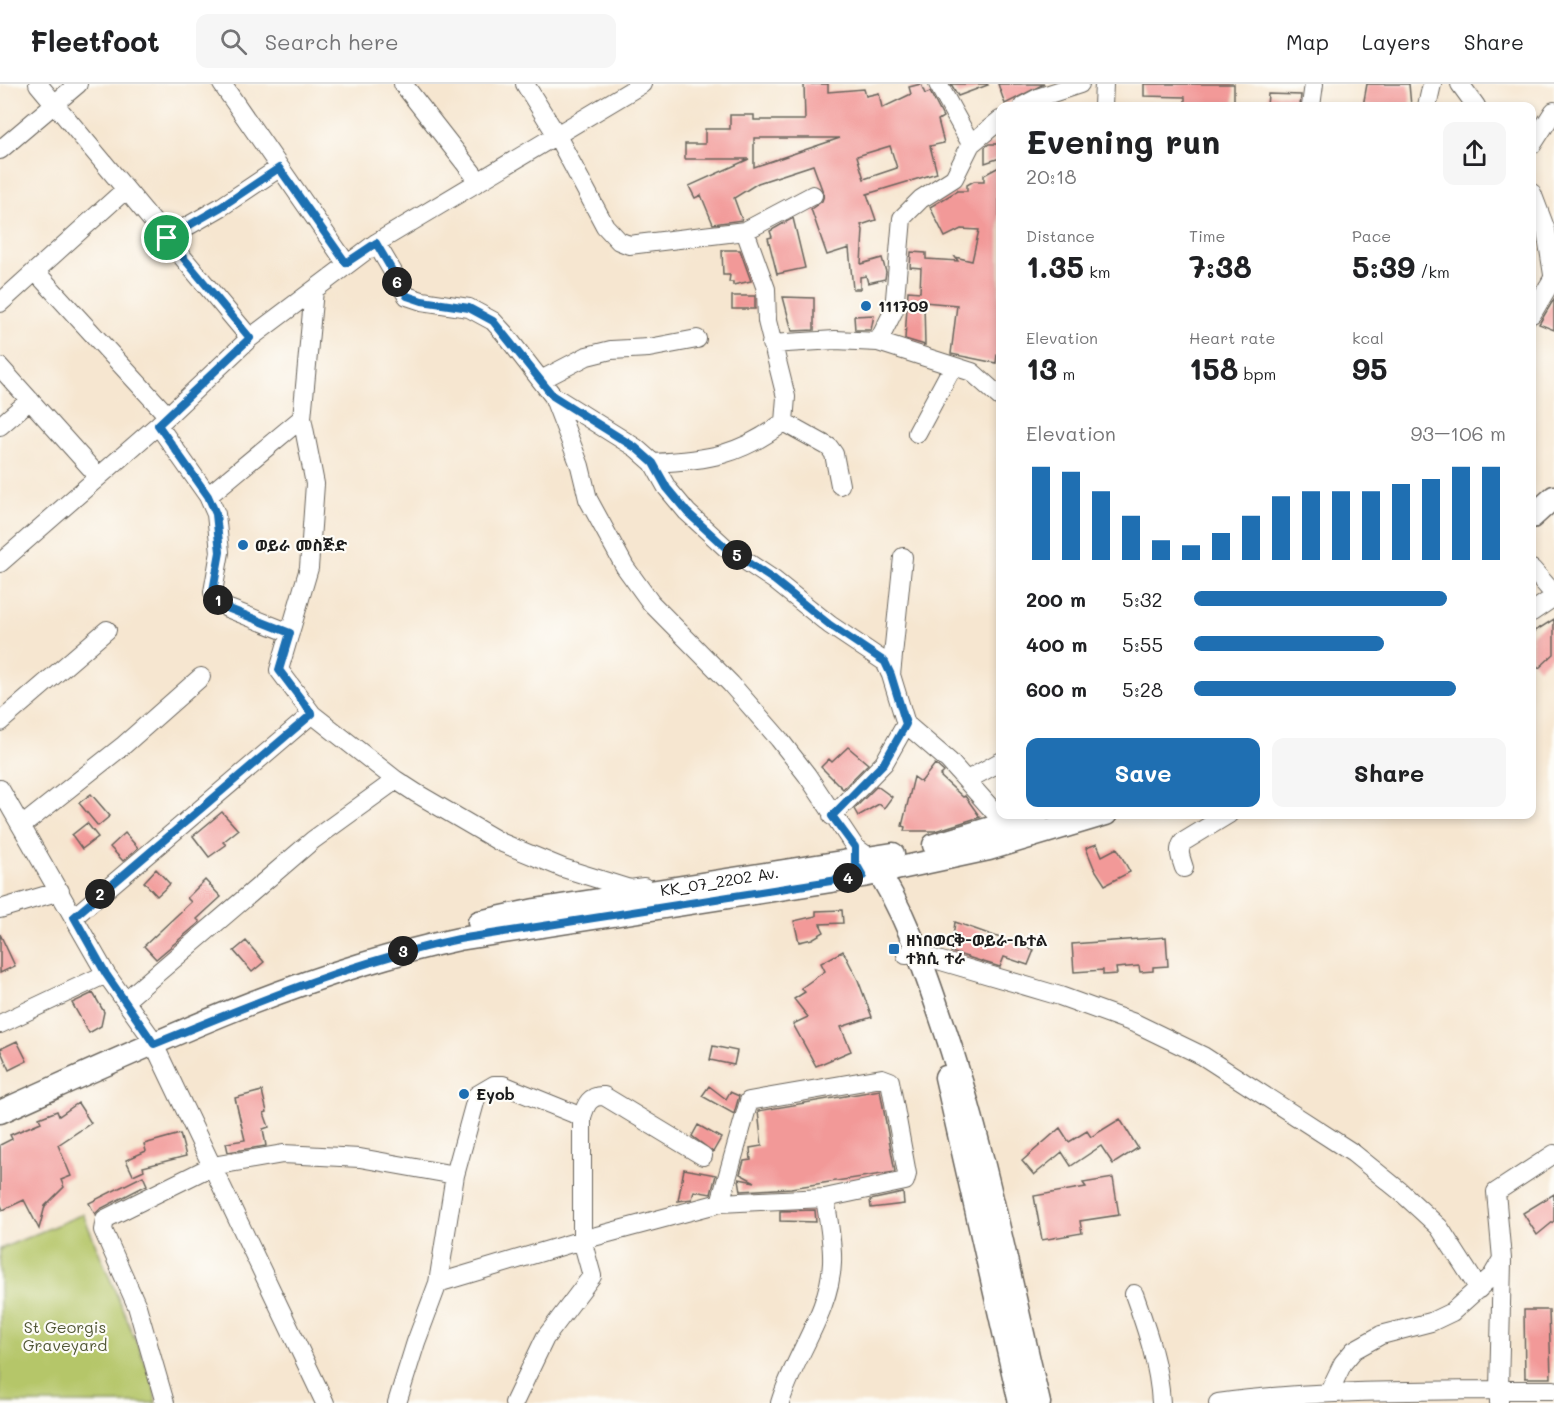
<!DOCTYPE html>
<meta charset="utf-8">
<style>
:root{--surface:#fff;--page:#f6f6f6;--text:#202124;--muted:#757577;--line:#e0e0e0;--accent:#1f6fb2}
body{margin:0;font-family:Mali,"Noto Sans Ethiopic",sans-serif;background:var(--page);color:var(--text);height:100vh;display:flex;flex-direction:column;font-size:22px;white-space:nowrap}
*{box-sizing:border-box;margin:0}
p{font-size:20px;color:var(--muted)}
.icon{flex:none;width:33px;height:33px;fill:none;stroke:currentColor;stroke-width:2;stroke-linecap:round;stroke-linejoin:round}
.map{position:relative;flex:1;overflow:hidden}
.drawer{position:absolute;left:996px;top:18px;width:540px;height:717px;display:flex;flex-direction:column;background:var(--surface);border-radius:12px;box-shadow:0 3px 9px #0003}
.drawer>*{flex:none}
.pin{position:absolute;display:grid;place-items:center;width:51px;height:51px;color:#fff;margin:-26px;border:3px solid #fff;border-radius:50%;box-shadow:0 2px 6px #0007}
.km{position:absolute;width:30px;height:30px;margin:-15px;border-radius:50%;background:#222;color:#fff;font-size:16px;line-height:30px;text-align:center}
.round{display:grid;place-items:center;flex:none;width:63px;height:63px;border-radius:12px;background:var(--page)}
.head{display:flex;align-items:center;justify-content:space-between;height:102px;padding:0 30px}
h1{font-size:33px;font-weight:800;line-height:45px}
.metrics{display:grid;grid-template-columns:repeat(3,1fr);gap:9px;height:102px;padding:6px 30px}
.metrics div{display:grid;align-content:center}
.metrics b{font-size:30px;font-weight:800}
.metrics small{font-size:16px;font-weight:400}
.metrics p{font-size:16px}
.chart{height:168px;padding:12px 30px}
.chart p{display:flex;justify-content:space-between}
.chart svg{width:100%;height:108px;margin-top:6px;stroke:var(--accent);stroke-width:6}
.button{display:flex;gap:12px;margin-top:auto;padding:12px 30px}
.button a{flex:1;height:69px;border-radius:12px;background:var(--accent);color:#fff;font-size:24px;font-weight:800;line-height:69px;text-align:center}
.button a+a{background:var(--page);color:var(--text)}
ul{padding:0 30px;list-style:none;font-size:20px}
li{display:grid;grid-template-columns:96px 72px 1fr;align-items:center;height:45px}
li i{height:15px;border-radius:8px;background:var(--accent)}
header{display:flex;align-items:center;gap:36px;box-sizing:border-box;height:84px;padding:0 30px;background:var(--surface);border-bottom:2px solid var(--line)}
header strong{font-size:28px}
nav{display:flex;gap:33px;margin-inline-start:auto;font-size:21px}
.search{width:420px;height:54px;background:var(--page);display:flex;align-items:center;gap:15px;box-sizing:border-box;padding:0 21px;border-radius:12px;color:var(--muted);font-size:22px}
.map>svg:first-child{display:block}
.green{fill:#b5c669;stroke:#687142;stroke-width:1.5}
.building{fill:#f29998;fill-rule:evenodd}
.lines{fill:none;stroke-linecap:round;stroke-linejoin:round}
.minor-casing{stroke:#68635b;stroke-width:20}
.major-casing{stroke:#68635b;stroke-width:25}
.minor{stroke:#fff;stroke-width:18}
.major{stroke:#fff;stroke-width:22}
.route-casing{stroke:#fff;stroke-width:12}
.route{stroke:#1f6fb2;stroke-width:8}
.poi-dot{fill:#1f6fb2;stroke:#fdfcf7;stroke-width:2}
.labels{text-anchor:middle;stroke-width:4.5;stroke-linejoin:round;paint-order:stroke}
.poi-label{font-size:16px;font-weight:bold;fill:#1c1c1c;stroke:#fdfcf7;text-anchor:start}
.street-label{font-size:16px;fill:#1c1c1c;stroke:#fdfcf7}
.park-label{font-size:16px;fill:#525837;stroke:#fdfcf7}
</style>
<header>
<strong>Fleetfoot</strong>
<div class="search"><svg class="icon" aria-label="search" viewBox="0 0 24 24"><circle cx="10" cy="10" r="6"/><path d="M15 15l6 6"/></svg>Search here</div>
<nav><a>Map</a><a>Layers</a><a>Share</a></nav>
</header>
<div class="map">
<svg width="1554" height="1319" viewBox="0 0 1554 1319">
<rect width="100%" height="100%" fill="#fdfcf7"/>
<filter id="ink" filterUnits="userSpaceOnUse"><feTurbulence type="fractalNoise" baseFrequency=".0167" numOctaves="2"/><feDisplacementMap in="SourceGraphic" scale="12" xChannelSelector="R" yChannelSelector="G"/><feConvolveMatrix kernelMatrix="1 2 1 2 8 2 1 2 1" color-interpolation-filters="sRGB"/></filter>
<filter id="wash" filterUnits="userSpaceOnUse"><feTurbulence type="fractalNoise" baseFrequency=".008" numOctaves="4" result="noise"/><feDisplacementMap in="SourceGraphic" scale="24" xChannelSelector="R" yChannelSelector="G"/><feGaussianBlur stdDeviation="1.35" result="paint"/><feColorMatrix in="noise" values="0 0 0 0 0 0 0 0 0 0 0 0 0 0 0 0 0 1.4 0 .05"/><feComposite in="paint" operator="in"/></filter>
<g filter="url(#wash)">
<rect width="100%" height="100%" fill="#f6e6d0"/>
<path class="green" d="M83,1130l70,168 3,21h-156v-154z"/>
<g id="blocks">
<path class="building" d="M804,0h24v8l36,-3 2,7 13,-3 3,15 29,-14 -2,-7 12,-3 4,10 5,-2 13,25 -5,3 6,23 -14,3 7,27 -70,21 9,26 -15,5 2,5 -2,34 21,-6 4,14 -1,7 -17,4 -2,-7 -6,1v12h-7l-4,-41 -22,7 -16,-46 11,-8 2,-6 -11,-30 -55,18 -24,15 8,22 -29,4 -12,-29 -6,3 -6,-12 60,-27h-64v-15h20v-15h25v-14h24v5h51zM754,54h86l-86,29zM890,62l7,22 -33,11 -7,-23z
M951,0h36l1,1 -30,11z
M998,0h46l-39,20z
M1144,0h90v18l-2,4h-47v-9l-41,-1z
M1367,0h42l2,22h-48z
M1268,10l33,1 -1,11h-33z
M989,60h11v14l-15,5v-16z
M999,83l1,188h-3l-1,8 -45,-9 6,-49 -33,-3 1,43 -20,-6 3,-48 12,1 1,-24 -11,-1 1,-15 15,1v6l32,2 -3,-4 17,4 7,-31 -18,-1 -16,8 -15,-30 27,-16h10v-6l7,-4h10v-6z
M793,134l12,50 -28,6 -9,-36 4,-1 -2,-6z
M722,166h18l11,31 -18,4v-3h-4l1,-7h-7z
M732,212h23v13h-23z
M783,213l31,1v32l-22,1z
M1554,215v31l-15,-6z
M874,231l-3,15h-16l-1,-14z
M1554,535v35l-15,14 -7,-8v-27z
M848,663l20,17 -25,25 -22,-22 8,-8 3,3z
M935,680l9,8 -4,4 23,21 2,-1 15,21 -45,14h-31l1,-4 -3,-1 12,-49 7,5z
M877,702l15,11 -8,11 -5,-4 -21,12 -4,-7z
M91,710l19,22 -12,10 -19,-23z
M222,728l16,18 -15,12 3,3 -17,12 -16,-21z
M87,739l11,14 -16,12 -10,-14z
M125,749l13,15 -15,13 -13,-14z
M1097,760l5,12 15,-8 13,24 -25,13 -11,-17 -8,-20z
M156,785l14,15 -13,12 -13,-14z
M205,796l16,17 -24,22 3,3 -44,37 -12,-13 47,-44 -4,-4z
M842,826l1,13 -23,1 4,8 -12,7 -13,3 -5,-21 22,-5v-5z
M955,838l79,28 -6,15 -24,-8 -4,10 -49,-15z
M0,850l15,32 -15,7z
M1166,853l2,29 -15,1v4l-13,1 -1,-6 -23,2 1,6 -14,1v-5l-29,2 -2,-28z
M246,857l18,21 -12,10 -18,-21z
M843,867l15,29 14,37 -31,10 10,24 -35,15 -23,-42 15,-7 -14,-18 11,-7 -4,-4 24,-17 -4,-8z
M93,909l11,19 -3,14 -12,7 -17,-30z
M17,957l10,20 -18,9 -9,-21z
M713,962l24,5 -3,14 -24,-5z
M709,1002l17,13 4,-7 9,4 -5,18 -32,-18z
M880,1006l15,82 -104,16 -50,3 -2,-12 16,3 -15,-8 4,-13 7,-1 -1,-12 12,-2 -4,-35z
M262,1007l5,21 -3,1 5,14 -6,2 3,17 -38,6 -2,-9 19,-3 -10,-42z
M78,1019l13,20 -33,22 13,31 -10,4 3,7 -19,19 -6,23 -15,-29 -21,10 -3,-7v-58l12,-6 -2,-4 31,-13 -2,-4 18,-7 2,5z
M1120,1035l18,29 -25,16 -12,-18 -30,20 -9,-14 -28,23 -12,-14 38,-33 9,14 18,-11 4,6z
M698,1041l23,13 -8,14 -21,-16z
M180,1050l6,22 -43,11 1,3 -11,5 -7,-15 20,-9 -2,-7z
M684,1085l32,6 -5,19 -17,-3 -2,8 -14,2z
M143,1092l4,9 -47,24 -5,5 -6,-11z
M1113,1094l6,37 -39,6 2,12 -40,7 -8,-44 52,-9 -3,-4z
M903,1109l1,11 -33,4 -1,-8z
M1554,1110v27l-17,14 -14,-22z
M815,1126l1,12 -36,-1v-10z
M1524,1226h25l2,68h-26z"/>
</g>
</g>
<g filter="url(#ink)">
<use href="#blocks" fill-opacity="0" stroke="#68635b" stroke-width="1.5"/>
<g class="lines">
<g class="minor-casing">
<path id="minor" d="M222,0l124,179
M403,0l75,96
M525,0l31,50 49,92 14,15 10,4 116,-14 68,-36
M938,0l33,60
M1460,0l16,22
M1023,22l17,-9 40,-13
M1103,22l1,-22
M1311,22l3,-22
M1427,22l5,-22
M1532,61l22,-34
M0,66l78,-66
M1532,109l14,37 8,51
M167,154l54,-31 58,-39
M376,159l31,53 15,5 47,7 24,13 11,12 49,63 27,70 8,33 37,68 26,36 80,81 48,55 28,36 48,72 15,11
M35,187l132,144
M314,206l-12,128 13,66 -6,84 -30,102 33,44 84,66 20,13 84,49 63,26 67,21 14,-2
M0,219l125,-113
M1532,230l20,-34
M250,254l126,-95 266,-159
M878,258l16,-32 8,-92 19,-19 33,-21 17,-34 29,-24
M771,260l64,-4 43,2 94,30 28,25
M0,283l98,109
M541,296l46,-24 24,-6 38,-2 48,-9
M553,312l83,52 17,15 14,25 20,24 39,36 48,32 56,45 55,37 6,13 15,49 43,37 57,64
M784,338l45,25 5,7 6,31
M158,341l50,71 8,18 4,38 -7,40 3,7 11,9 63,25
M0,342l30,-26
M917,349l36,-67
M653,379c55,-3 86,-7 131,-41l2,-25 -19,-76 -1,-32 -21,-58
M208,412l94,-78
M0,479l158,-138 92,-87 -212,-254
M1532,485l22,25
M1532,528l22,-15
M891,591l12,-118
M0,638l107,-92
M967,696l33,-18
M0,705l106,185 44,62 175,367
M832,732l52,-53 22,-39
M23,741l101,-80 77,-68
M1184,784c-3,-10 -7,-17 -1,-26l46,-28
M0,825l60,-18
M74,833l238,-203
M906,871l19,-1 6,4 129,38 77,28 66,32 150,97 47,38 39,36 40,62
M126,916l187,-160 83,-60
M0,940l106,-50
M582,1033v123l138,-37 105,-5 80,-17 2,-7 -17,-93 -8,-3 -133,23 -29,102
M1502,1177l-3,129h55
M438,1199l144,-43 10,36 -47,62 -31,65
M1134,1210c13,36 25,71 27,109
M1329,1308l14,-29 11,-13 27,-15 50,-13 21,-10 40,-36 10,-17 -6,-67 58,-38
M165,1319l-28,-97 -34,-76 2,-11 107,-53 71,-12 77,4 95,17
M397,1319l19,-61 22,-59 17,-108 22,-80 17,-10h9l79,32c4,-13 8,-22 22,-21l99,60
M780,1319c14,-47 50,-91 52,-140 1,-21 -4,-45 -7,-65
M1218,1319c93,-13 187,-12 281,-13v13"/>
</g>
<g class="major-casing">
<g id="major">
<path d="M1532,433l22,-20"/>
<path d="M934,761l104,-31"/>
<path d="M871,776c33,49 51,102 70,158 43,125 67,256 98,385"/>
<path id="s1" d="M479,838l56,-12 358,-56"/>
<path d="M946,993l74,326"/>
<path d="M0,1028c148,-66 299,-139 459,-173l404,-63 126,-27 117,-35"/>
</g>
</g>
<use href="#minor" class="minor"/>
<use href="#major" class="major"/>
</g>
</g>
<g class="lines" filter="url(#ink)">
<g class="route-casing">
<path id="route" d="M279,84l67,95 30,-20 31,53 15,5 47,7 24,13 60,75 83,52 17,15 14,25 20,24 39,36 48,32 56,45 55,37 6,13 15,49 -22,39 -52,53 23,31v15l8,14 -404,63c-108,23 -204,64 -305,105l-48,-70 -32,-57 238,-203 -33,-44 11,-37 -63,-25 -11,-9 -3,-8 7,-39 -4,-38 -8,-18 -50,-71 92,-87 -83,-100 54,-31z"/>
</g>
<use href="#route" class="route"/>
</g>
<g class="poi-dot">
<circle cx="866" cy="222" r="6"/>
<circle cx="243" cy="461" r="6"/>
<rect x="888" y="859" width="12" height="12" rx="3"/>
<circle cx="464" cy="1010" r="6"/>
</g>
<g class="labels">
<g class="poi-label">
<text x="878" y="228">111709</text>
<text x="255" y="467">ወይራ መስጅድ</text>
<text x="906" y="862">ዘነበወርቅ-ወይራ-ቤተል<tspan x="906" dy="18">ተክሲ ተራ</tspan></text>
<text x="476" y="1016">Eyob</text>
</g>
<g class="street-label">
<text dy="6" stroke="none"><textPath href="#s1" startOffset="244">KK_07_2202 Av.</textPath></text>
</g>
<g class="park-label">
<text x="65" y="1249">St Georgis<tspan x="65" dy="18">Graveyard</tspan></text>
</g>
</g>
</svg>
<div class="pin" style="left:167px;top:154px;background:#1e9e55"><svg class="icon" aria-label="arrive" viewBox="0 0 24 24"><path d="M6 21V4h12l-3 4 3 4H6"/></svg></div>
<b class="km" style="left:218px;top:516px">1</b>
<b class="km" style="left:100px;top:810px">2</b>
<b class="km" style="left:403px;top:867px">3</b>
<b class="km" style="left:848px;top:794px">4</b>
<b class="km" style="left:737px;top:471px">5</b>
<b class="km" style="left:397px;top:198px">6</b>
<section class="drawer">
<div class="head"><div><h1>Evening run</h1><p>20:18</p></div><a class="round"><svg class="icon" aria-label="share" viewBox="0 0 24 24"><path d="M12 15V3M7 8l5-5 5 5M5 13v7h14v-7"/></svg></a></div>
<div class="metrics">
<div><p>Distance</p><b>1.35<small> km</small></b></div>
<div><p>Time</p><b>7:38</b></div>
<div><p>Pace</p><b>5:39<small> /km</small></b></div>
</div>
<div class="metrics">
<div><p>Elevation</p><b>13<small> m</small></b></div>
<div><p>Heart rate</p><b>158<small> bpm</small></b></div>
<div><p>kcal</p><b>95</b></div>
</div>
<div class="chart"><p><span>Elevation</span>93–106 m</p>
<svg viewBox="0 0 160 44" preserveAspectRatio="none"><path d="M5 44V6M15 44V8M25 44V16M35 44V26M45 44V36M55 44V38M65 44V33M75 44V26M85 44V18M95 44V16M105 44V16M115 44V16M125 44V13M135 44V11M145 44V6M155 44V6"/></svg>
</div>
<ul>
<li><b>200 m</b>5:32<i style="width:81%"></i></li>
<li><b>400 m</b>5:55<i style="width:61%"></i></li>
<li><b>600 m</b>5:28<i style="width:84%"></i></li>
</ul>
<div class="button"><a>Save</a><a>Share</a></div>
</section>
</div>
